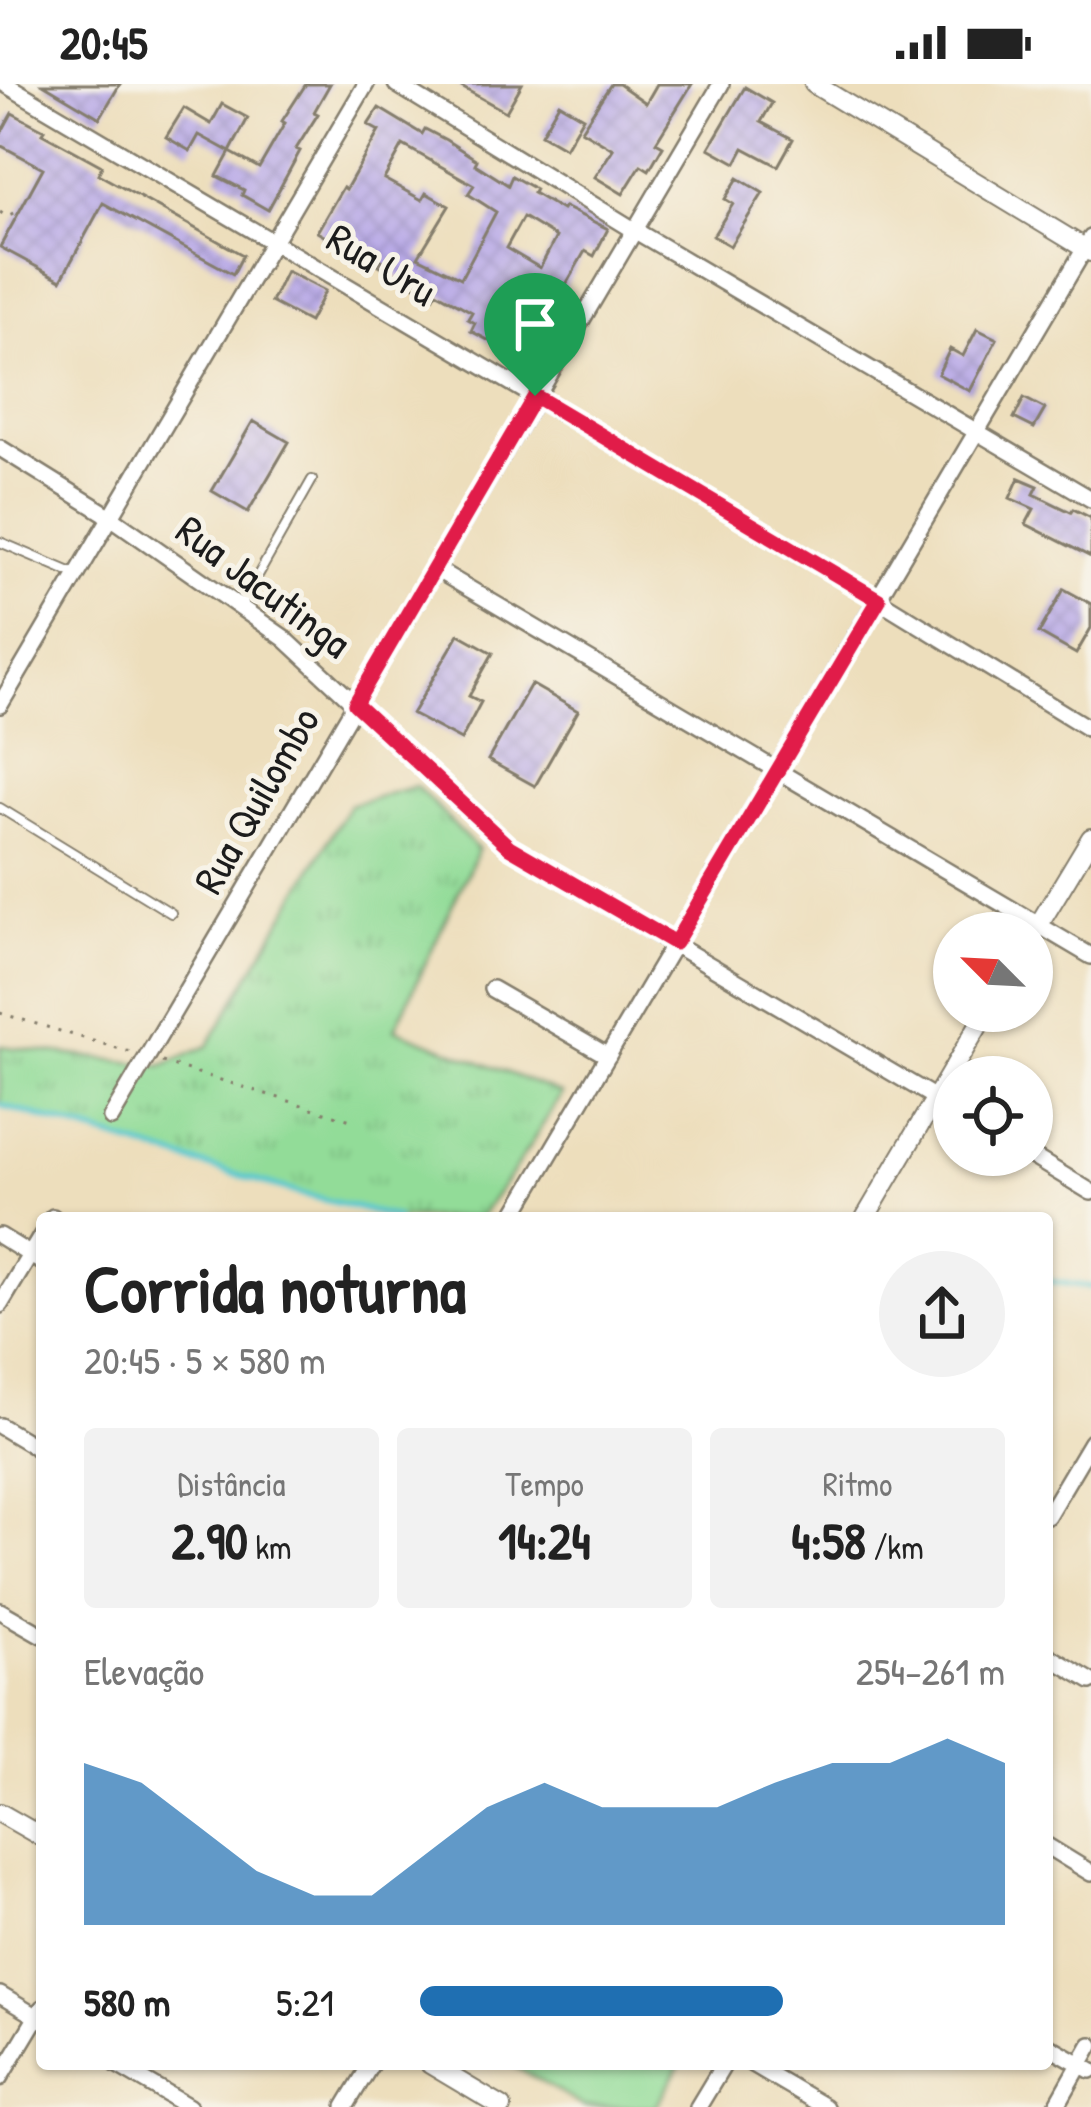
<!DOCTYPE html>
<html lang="pt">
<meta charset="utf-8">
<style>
:root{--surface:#fff;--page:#f2f2f2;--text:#222;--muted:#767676;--accent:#1f6fb2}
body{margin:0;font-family:"Patrick Hand",sans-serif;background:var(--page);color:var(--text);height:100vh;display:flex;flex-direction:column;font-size:45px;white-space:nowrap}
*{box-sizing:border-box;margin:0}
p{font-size:39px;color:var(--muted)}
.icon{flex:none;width:66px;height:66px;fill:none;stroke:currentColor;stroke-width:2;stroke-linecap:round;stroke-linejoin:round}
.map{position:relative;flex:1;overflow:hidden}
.panel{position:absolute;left:36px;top:1128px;width:1017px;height:858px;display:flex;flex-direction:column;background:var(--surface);border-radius:12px;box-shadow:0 3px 9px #0004}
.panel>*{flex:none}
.needle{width:78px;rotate:294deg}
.tools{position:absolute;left:933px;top:828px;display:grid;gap:24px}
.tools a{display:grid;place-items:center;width:120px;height:120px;border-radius:50%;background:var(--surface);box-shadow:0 3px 9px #0004;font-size:60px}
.pin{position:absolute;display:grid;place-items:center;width:102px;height:102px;color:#fff;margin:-123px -51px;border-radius:50% 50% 50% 0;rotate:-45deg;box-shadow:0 0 12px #0007}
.pin .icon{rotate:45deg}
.round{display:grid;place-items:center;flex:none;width:126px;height:126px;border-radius:63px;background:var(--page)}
.summary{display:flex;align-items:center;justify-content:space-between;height:204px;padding:0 48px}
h1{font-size:66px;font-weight:700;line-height:90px}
.stats{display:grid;grid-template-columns:repeat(3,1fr);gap:18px;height:204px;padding:12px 48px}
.stats div{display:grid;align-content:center;border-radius:12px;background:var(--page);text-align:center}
.stats b{font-size:51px;font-weight:700}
.stats small{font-size:33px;font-weight:400}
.stats p{font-size:33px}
.chart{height:336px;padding:24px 48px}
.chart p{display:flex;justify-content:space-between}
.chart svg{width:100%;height:216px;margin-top:12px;fill:var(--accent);opacity:.7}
ul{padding:0 48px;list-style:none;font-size:39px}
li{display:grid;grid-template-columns:192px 144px 1fr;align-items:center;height:90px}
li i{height:30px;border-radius:15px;background:var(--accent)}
.status{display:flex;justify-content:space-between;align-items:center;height:84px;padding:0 60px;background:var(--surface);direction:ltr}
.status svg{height:33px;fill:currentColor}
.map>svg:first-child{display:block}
.grass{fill:url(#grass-tufts);stroke:#577c5a;stroke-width:3}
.pitch{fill:#92dc98;stroke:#577c5a;stroke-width:3}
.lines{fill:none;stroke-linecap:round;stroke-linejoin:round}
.stream{stroke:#5bc8cf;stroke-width:6}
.building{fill:url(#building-cross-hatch);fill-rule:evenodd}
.service-casing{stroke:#847d6c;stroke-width:12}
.minor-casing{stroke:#847d6c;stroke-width:20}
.tertiary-casing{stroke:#847d6c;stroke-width:22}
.path{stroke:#847d6c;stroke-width:3;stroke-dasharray:3 9;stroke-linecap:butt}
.service{stroke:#fff;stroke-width:8}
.minor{stroke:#fff;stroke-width:15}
.tertiary{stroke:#fff;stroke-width:18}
.route-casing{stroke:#fff;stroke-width:24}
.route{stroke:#e11d48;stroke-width:15}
.labels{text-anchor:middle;stroke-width:10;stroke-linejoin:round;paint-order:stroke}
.street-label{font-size:42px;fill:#1c1c1c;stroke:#f7f3e8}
</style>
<div class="status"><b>20:45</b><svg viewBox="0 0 49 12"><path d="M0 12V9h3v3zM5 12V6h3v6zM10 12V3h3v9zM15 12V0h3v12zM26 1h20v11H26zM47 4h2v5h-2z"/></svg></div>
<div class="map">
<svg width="1091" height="2023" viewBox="0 0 1091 2023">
<defs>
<pattern id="grass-tufts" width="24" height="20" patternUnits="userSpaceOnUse" patternTransform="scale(3)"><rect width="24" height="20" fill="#92dc98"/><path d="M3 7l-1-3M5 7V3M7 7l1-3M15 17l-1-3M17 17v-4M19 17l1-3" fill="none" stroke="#7dbc82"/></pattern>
<pattern id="building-cross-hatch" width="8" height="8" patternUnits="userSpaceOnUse" patternTransform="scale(3)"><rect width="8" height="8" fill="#b9aae7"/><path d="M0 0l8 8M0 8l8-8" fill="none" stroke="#9e92c6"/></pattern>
</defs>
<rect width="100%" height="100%" fill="#f7f3e8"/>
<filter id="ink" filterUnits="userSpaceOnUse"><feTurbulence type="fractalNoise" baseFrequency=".00833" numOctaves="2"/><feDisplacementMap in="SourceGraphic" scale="24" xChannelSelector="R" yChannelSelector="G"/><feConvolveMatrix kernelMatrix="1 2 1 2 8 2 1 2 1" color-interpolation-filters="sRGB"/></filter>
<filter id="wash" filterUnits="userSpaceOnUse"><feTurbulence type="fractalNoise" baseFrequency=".004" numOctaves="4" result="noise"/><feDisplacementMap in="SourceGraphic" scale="48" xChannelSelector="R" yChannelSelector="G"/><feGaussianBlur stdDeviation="2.7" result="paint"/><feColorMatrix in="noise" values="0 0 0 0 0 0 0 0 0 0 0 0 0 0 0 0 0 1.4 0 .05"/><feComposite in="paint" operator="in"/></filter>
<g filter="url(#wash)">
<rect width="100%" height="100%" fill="#eddebc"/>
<path class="grass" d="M416,702l62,64 -83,179 167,65 -47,75 -36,49h-82l-96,-24 -301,-89v-59l161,20 47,-20 141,-241z"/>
<path class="pitch" d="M511,1980h170l-25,43h-72z"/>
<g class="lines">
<path class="stream" d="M0,1021l301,89 96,24
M1047,1197l44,6"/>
</g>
<g id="blocks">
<path class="building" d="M43,0h77l-20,34z
M306,0h24l-16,28 4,2 -22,35 4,2 -32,59 -26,-15 2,-5 -27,-14 13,-24 -31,-17 -9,16 -24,-14 18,-29 27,16 11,-20 26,14 -18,34 29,16 26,-45 -3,-2z
M456,0h66l-16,28z
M611,0h8l27,19 11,-19h35l-36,58 7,4 -14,24 -8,-5 -18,29 -28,-17 18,-28 -32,-19z
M745,3l27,16 -11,19 32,17 -15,27 -34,-18 -8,15 -27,-15z
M559,19l24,14 -18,31 -24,-14z
M379,24l43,26 3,-5 21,11 31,20 -2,4 33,21 4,-9 23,13 -2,4 29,17 2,-3 44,22 -14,27 -9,-5 -21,37 7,3 -12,21 -3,-1 -29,54 -17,-8 2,-4 -41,-22 4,-8 -7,-4 4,-7 -36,-20 -2,5 -26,-15 -29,-17 3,-5 -37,-20 -4,6 -24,-14 26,-45 3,2 33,-58 -11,-6zM403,61l71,40 -6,9 28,18 -35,66 -43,-21 31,-51 -23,-13 -4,7 -38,-21zM523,133l33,20 -16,31 -34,-20z
M12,29l32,17 -2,3 60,33 -4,8 145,81 -10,19 -130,-71 -42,77 -61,-33 43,-79 -43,-23v-10z
M738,94l25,15 -33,53 -17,-10 20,-32 -8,-5z
M286,187l39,20 -16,31 -38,-20z
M977,245l20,10 -27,52 -32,-17 12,-25 13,7z
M1024,314l21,11 -11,19 -20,-10z
M253,337l36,21 -41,70 -36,-21z
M1019,394l19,8 -4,8 37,18 2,-3 18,9v39l-65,-33 8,-15 -24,-11z
M1064,505l27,15v24l-15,26 -37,-21z
M459,550l34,19 -24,43 12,6 -20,38 -49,-26z
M531,600l47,27 -43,75 -47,-26z"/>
</g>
</g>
<g filter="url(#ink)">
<use href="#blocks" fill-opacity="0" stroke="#847d6c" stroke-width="3"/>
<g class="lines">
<g class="service-casing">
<path id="service" d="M0,458l75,32
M240,523l72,-127
M0,724l171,105"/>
</g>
<g class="minor-casing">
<path id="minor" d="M5,0l874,516 212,130
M396,0l238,146 457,269
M0,364l111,69 173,121 225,209 445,262
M434,484l657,388
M0,621l366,-621
M492,905l116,67
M111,1034l610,-1034
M1030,1071l61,37
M52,1134l1,-1
M512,1134l579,-980
M0,1152l42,26
M0,1221l42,-70
M0,1342l42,25
M1047,1432l44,-74
M0,1527l42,24
M1047,1571l44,26
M1047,1762l44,27
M0,1911l42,25
M1047,1961l44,25
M116,1980l73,43
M752,1980l73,43
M0,1994l42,-70
M345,2023l26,-43
M698,2023l26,-43
M1056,2023l35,-62"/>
</g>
<g class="tertiary-casing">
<path id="tertiary" d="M814,0l277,168
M1032,852l59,-98
M865,1134l122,-207
M0,1729l42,24
M430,1980l72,43"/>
</g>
<path class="path" d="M0,128l6,4 13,-5
M0,929l130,39
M162,978l192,59"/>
<use href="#service" class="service"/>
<use href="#minor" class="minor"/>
<use href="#tertiary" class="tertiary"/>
</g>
</g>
<g class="lines" filter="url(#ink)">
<g class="route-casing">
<path id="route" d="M535,312l344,204 -204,343 -166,-96 -154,-143z"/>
</g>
<use href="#route" class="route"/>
</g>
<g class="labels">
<g class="street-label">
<text transform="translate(382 180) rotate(31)" y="15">Rua Uru</text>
<text transform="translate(264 502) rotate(37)" y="15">Rua Jacutinga</text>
<text transform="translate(256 716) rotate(-60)" y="15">Rua Quilombo</text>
</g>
</g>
</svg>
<div class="tools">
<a><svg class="needle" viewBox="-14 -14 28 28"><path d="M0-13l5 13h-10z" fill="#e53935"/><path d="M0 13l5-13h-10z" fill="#767676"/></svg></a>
<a><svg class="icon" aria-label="locate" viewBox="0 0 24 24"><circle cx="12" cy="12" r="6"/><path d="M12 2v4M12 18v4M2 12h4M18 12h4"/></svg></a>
</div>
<div class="pin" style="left:535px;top:312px;background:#1e9e55"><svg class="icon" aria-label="arrive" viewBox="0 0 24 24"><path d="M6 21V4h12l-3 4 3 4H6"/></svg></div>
<section class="panel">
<div class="summary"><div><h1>Corrida noturna</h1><p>20:45 · 5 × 580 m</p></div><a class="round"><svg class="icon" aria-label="share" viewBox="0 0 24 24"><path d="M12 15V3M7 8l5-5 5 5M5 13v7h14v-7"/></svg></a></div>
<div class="stats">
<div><p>Distância</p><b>2.90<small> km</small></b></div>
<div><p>Tempo</p><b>14:24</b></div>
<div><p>Ritmo</p><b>4:58<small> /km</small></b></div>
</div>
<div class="chart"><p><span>Elevação</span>254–261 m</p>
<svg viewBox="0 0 160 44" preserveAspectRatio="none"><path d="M0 44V11L10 15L20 24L30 33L40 38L50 38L60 29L70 20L80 15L90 20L100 20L110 20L120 15L130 11L140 11L150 6L160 11V44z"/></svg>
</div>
<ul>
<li><b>580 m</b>5:21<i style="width:62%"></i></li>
</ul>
</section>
</div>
